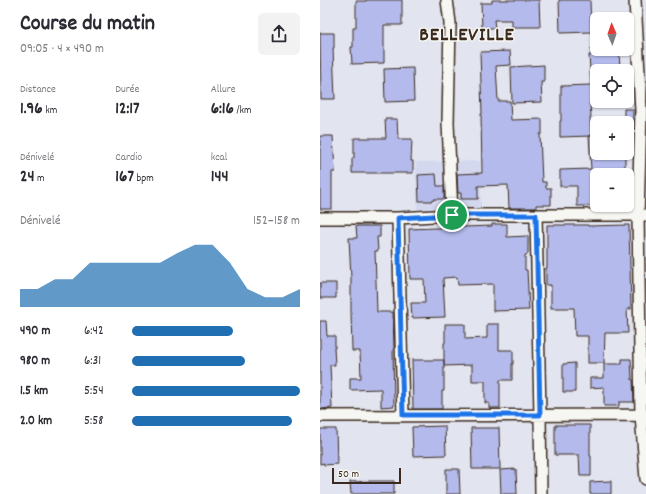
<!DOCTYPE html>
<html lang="fr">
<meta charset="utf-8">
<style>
:root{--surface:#fff;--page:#f2f2f3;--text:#2b2b33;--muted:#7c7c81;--accent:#1f6fb2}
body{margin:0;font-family:Dekko,sans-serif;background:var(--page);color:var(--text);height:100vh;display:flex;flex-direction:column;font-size:15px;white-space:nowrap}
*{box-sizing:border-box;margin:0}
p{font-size:13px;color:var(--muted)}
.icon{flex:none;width:22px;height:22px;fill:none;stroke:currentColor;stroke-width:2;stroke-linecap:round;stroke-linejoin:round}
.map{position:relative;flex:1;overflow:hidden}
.drawer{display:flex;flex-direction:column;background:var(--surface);width:320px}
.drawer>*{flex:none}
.needle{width:26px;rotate:358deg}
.buttons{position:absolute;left:270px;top:12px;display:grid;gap:8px}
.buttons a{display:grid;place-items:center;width:44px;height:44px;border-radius:6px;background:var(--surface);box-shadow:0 1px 3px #0004;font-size:20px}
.scale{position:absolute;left:12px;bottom:10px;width:69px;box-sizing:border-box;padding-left:4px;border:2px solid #3b2a1e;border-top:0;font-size:11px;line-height:14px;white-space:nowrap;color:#3b2a1e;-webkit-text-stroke:3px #f6f6f2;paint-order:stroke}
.pin{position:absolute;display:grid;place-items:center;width:34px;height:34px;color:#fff;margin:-17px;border:2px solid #fff;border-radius:50%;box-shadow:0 1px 4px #0007}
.round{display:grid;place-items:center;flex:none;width:42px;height:42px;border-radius:6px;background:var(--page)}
.head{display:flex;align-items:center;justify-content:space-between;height:68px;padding:0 20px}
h1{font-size:22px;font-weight:700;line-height:30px}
.metrics{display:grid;grid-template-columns:repeat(3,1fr);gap:6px;height:68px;padding:4px 20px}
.metrics div{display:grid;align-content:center}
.metrics b{font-size:17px;font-weight:700}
.metrics small{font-size:11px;font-weight:400}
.metrics p{font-size:11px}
.chart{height:112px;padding:8px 20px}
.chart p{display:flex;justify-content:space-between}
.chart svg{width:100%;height:72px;margin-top:4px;fill:var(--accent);opacity:.7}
ul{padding:0 20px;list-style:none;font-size:13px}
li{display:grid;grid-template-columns:64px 48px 1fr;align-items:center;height:30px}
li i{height:10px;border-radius:5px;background:var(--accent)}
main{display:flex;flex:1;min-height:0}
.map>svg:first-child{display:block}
.built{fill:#d4d8ef}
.building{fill:#b4bbec;stroke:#3b2a1e}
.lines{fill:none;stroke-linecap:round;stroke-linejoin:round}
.minor-casing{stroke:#3b2a1e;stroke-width:14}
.minor{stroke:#f6f6f2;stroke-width:11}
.route-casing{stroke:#fff;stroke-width:8}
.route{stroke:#1a73e8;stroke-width:5}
.labels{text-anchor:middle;stroke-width:3;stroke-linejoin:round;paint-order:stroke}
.district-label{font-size:20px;font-weight:bold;letter-spacing:1px;fill:#3b2a1e;stroke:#f6f6f2}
</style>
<main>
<section class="drawer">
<div class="head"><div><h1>Course du matin</h1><p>09:05 · 4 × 490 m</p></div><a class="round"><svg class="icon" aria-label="share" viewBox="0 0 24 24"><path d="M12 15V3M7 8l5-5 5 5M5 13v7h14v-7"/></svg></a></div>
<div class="metrics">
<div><p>Distance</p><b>1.96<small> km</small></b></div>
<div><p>Durée</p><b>12:17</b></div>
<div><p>Allure</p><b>6:16<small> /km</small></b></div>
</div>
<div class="metrics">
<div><p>Dénivelé</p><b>24<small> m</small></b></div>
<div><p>Cardio</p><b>167<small> bpm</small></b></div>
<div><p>kcal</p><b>144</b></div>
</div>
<div class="chart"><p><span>Dénivelé</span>152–158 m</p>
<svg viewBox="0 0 160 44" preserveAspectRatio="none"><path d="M0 44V33L10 33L20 27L30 27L40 17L50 17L60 17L70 17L80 17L90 11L100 6L110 6L120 17L130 33L140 38L150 38L160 33V44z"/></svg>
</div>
<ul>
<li><b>490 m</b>6:42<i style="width:60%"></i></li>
<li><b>980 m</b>6:31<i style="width:67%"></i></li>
<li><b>1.5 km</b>5:54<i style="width:100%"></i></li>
<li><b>2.0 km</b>5:58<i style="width:95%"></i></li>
</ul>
</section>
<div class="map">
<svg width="326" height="494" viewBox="0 0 326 494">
<rect width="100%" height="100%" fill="#e2e4f0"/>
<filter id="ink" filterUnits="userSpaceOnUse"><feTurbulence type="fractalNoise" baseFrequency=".025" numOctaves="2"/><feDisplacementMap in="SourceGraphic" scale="8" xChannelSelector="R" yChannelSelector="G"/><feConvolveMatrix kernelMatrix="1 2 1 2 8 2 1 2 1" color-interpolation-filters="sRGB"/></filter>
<g filter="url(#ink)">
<path class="built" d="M160,161l1,47 -64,1 -1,-47z"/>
<path class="building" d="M46,0h36v25h-18v38l-32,1 -1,-17h2v-19h3v-27h10z
M172,0h47l1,27h-28v-7h-18l1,8h-13l-1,-25h11z
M239,0h31l1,32 -31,1z
M0,33h14v15h-1l2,51h-14z
M271,49h28l1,22h-23v31h-7l1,15h-1l1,19 -31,1v-16h1v-35l30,-1 -2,-30h2z
M190,51l1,14 -15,1 2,35h12l1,19 31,-1v15h-2l2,48h4v6h5v17h-15v3h-27l-1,-23 -30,1v13h-17v-6h-3l-1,-19 25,-1 -1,-59h1l-2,-62z
M224,65v17h-3l1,20 -30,1 -1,-36z
M93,68l1,33 -29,1 -1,-33z
M304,109h9v13h-9z
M65,119h12l1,20h14l-1,22h2v12h-61v-15h2v-20h32z
M0,136h13l2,36h-3v37h-12z
M269,136h8v17h18v1h10v21h-28v31h-20v-20h-17v-16l31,-1z
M116,174l1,12h7v13h-10v1l-3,1h-12l-1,-26z
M172,224h15v13l21,-1v18l-3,1v15h2l2,40 -36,1v-27l-35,1 -1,-8 -14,1 2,39 -33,1 -1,-15h14l-1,-24h-14l-1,-50 83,-3z
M227,225h41v1l41,-1 2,84h-4l1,24h-23l-1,30h-16v-27h-13l-1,-28h-23v-23h-5v-17h1z
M36,226h24v11h-3l1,14h-3l2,61h16l1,37h-1l1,57 -13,1v-18l-31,1v-12h11l-1,-27h-8l-1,-40v-33l-2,-40h8z
M0,283h16v15h-16z
M0,321h6l1,15h8v12h-1l1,17h-5l2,43 -12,1z
M125,324h20v15l22,-1v-14h12v26h14v14h-1v16h-12v28h-11v-5h-4v-22h-13v-16l-28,1v-23h1z
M302,359h9l1,21h1l1,22h-15v4h-15v-19l-14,1v-10h14v-14h18z
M92,360h32v31h-2v18h-29z
M255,363v29h-12v-28z
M235,425h35v31h1v20h-11l-1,-21h-24z
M125,426l1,29 -33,1 -1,-29z
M151,428h28l1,41h-28z
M0,429h16l1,35 -13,1v-2l-4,1z
M126,469h13l1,25h-14z
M196,469l1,25h-16l-1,-24z
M51,481h23v13h-43l-1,-12z
M291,481v13h-21v-12z"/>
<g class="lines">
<g class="minor-casing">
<path id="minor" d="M127,0l3,23 -2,100 4,92
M315,0l6,111 -3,104 3,200 5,64
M216,215l4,200 1,79
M0,218h78l54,-3h193
M78,218l5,197
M0,416l326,-1"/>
</g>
<use href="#minor" class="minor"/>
</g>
</g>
<g class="lines" filter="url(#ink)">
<g class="route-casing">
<path id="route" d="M132,215h84l4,200h-137l-5,-197z"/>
</g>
<use href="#route" class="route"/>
</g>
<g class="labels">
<g class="district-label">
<text x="147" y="40">BELLEVILLE</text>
</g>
</g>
</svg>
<div class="buttons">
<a><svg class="needle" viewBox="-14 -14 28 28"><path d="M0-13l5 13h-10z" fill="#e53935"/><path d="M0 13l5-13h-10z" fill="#7c7c81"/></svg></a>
<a><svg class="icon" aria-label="locate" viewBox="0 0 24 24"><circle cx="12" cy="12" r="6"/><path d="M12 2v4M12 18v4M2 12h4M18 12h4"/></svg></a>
<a>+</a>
<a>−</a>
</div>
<div class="scale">50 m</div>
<div class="pin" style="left:132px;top:215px;background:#1e9e55"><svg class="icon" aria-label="arrive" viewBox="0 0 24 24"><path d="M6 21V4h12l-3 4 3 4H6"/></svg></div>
</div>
</main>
